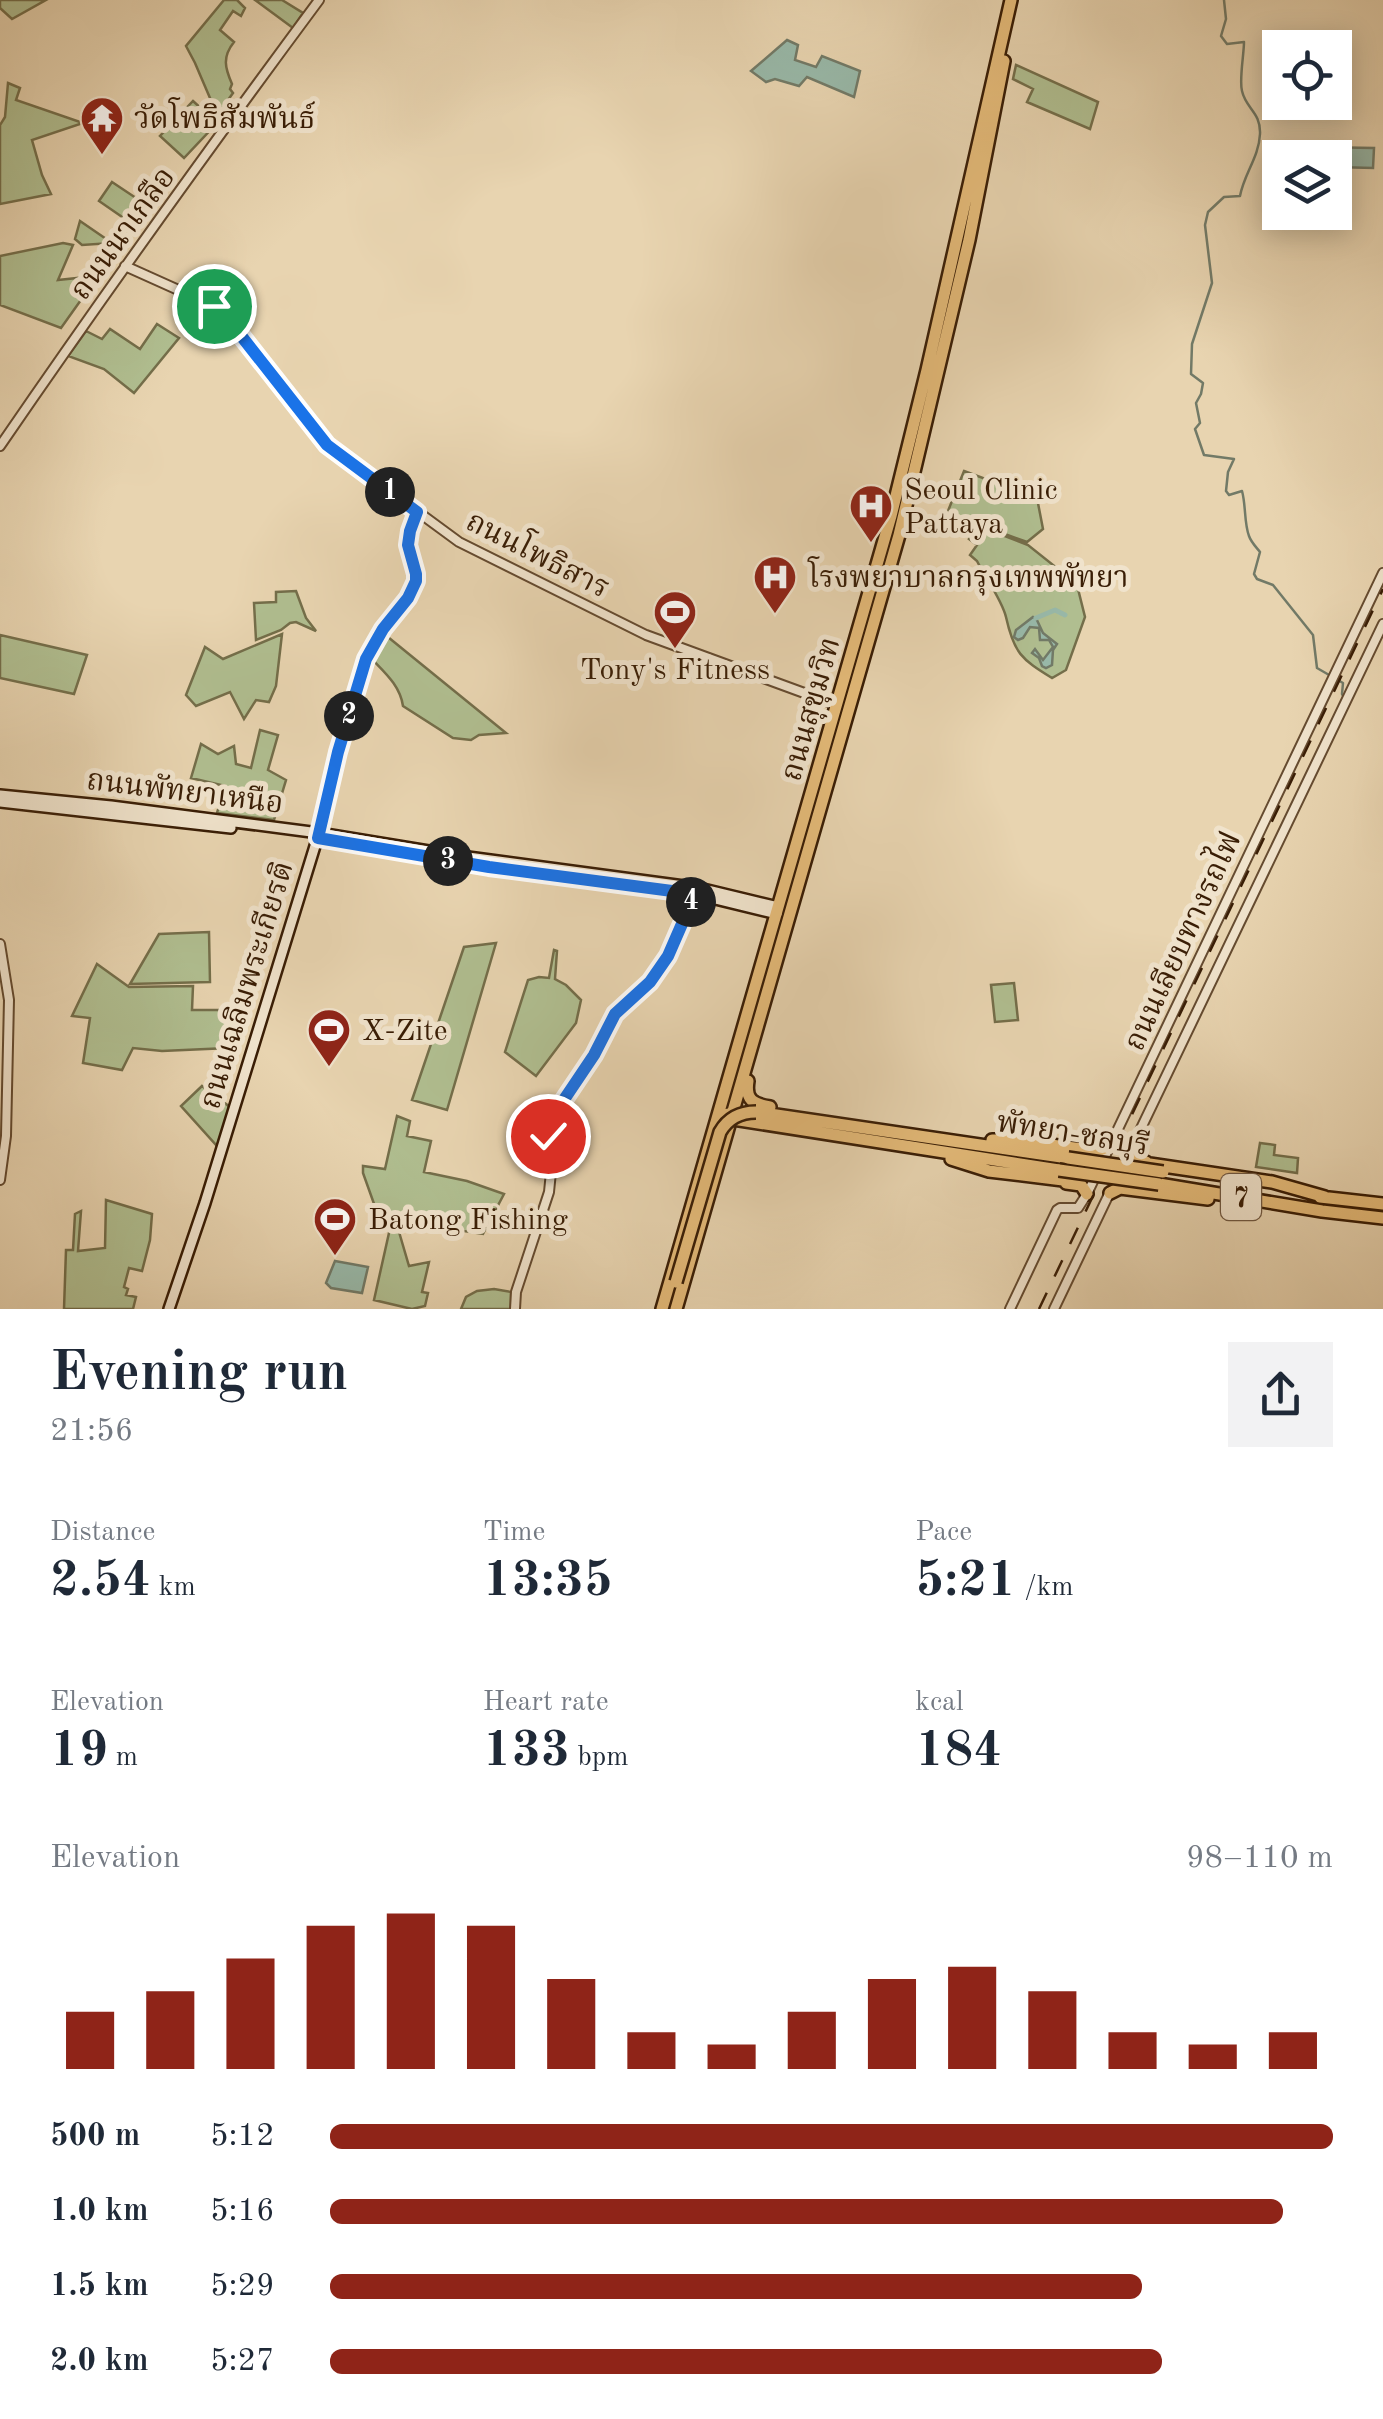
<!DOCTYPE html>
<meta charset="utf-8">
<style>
:root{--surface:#fff;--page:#f2f2f3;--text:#1f2937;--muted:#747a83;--accent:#8f2418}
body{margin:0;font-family:"Old Standard TT","Noto Serif Thai",serif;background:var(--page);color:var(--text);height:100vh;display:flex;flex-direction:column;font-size:38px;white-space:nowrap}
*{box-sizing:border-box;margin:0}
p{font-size:32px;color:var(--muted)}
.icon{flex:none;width:55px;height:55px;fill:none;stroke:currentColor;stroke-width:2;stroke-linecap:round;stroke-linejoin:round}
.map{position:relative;height:1309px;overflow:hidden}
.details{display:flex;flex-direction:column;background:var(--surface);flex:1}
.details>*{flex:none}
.tools{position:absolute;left:1262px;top:30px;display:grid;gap:20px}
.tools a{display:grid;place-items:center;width:90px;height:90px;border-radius:0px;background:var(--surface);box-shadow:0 5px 25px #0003;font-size:50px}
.pin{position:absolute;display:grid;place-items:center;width:85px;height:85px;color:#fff;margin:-42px;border:5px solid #fff;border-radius:50%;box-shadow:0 2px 10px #0007}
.km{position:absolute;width:50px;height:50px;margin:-25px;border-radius:50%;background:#222;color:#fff;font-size:28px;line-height:50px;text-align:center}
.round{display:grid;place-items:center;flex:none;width:105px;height:105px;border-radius:0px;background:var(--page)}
.headline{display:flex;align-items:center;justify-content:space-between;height:170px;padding:0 50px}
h1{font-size:55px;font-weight:700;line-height:75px}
.stats{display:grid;grid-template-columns:repeat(3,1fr);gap:15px;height:170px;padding:10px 50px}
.stats div{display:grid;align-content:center}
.stats b{font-size:50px;font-weight:700}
.stats small{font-size:28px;font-weight:400}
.stats p{font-size:28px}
.chart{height:280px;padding:20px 50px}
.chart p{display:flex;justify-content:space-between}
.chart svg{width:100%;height:180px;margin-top:10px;stroke:var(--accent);stroke-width:6}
ul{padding:0 50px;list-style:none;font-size:32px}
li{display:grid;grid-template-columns:160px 120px 1fr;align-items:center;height:75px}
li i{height:25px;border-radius:12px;background:var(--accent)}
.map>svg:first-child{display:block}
.green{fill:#b0be90;stroke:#746e4a;stroke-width:2.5}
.water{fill:#98b8a8;stroke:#727a67;stroke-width:2.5}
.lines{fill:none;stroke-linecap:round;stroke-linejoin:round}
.stream{stroke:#727a67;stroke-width:2.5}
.canal{stroke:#98b8a8;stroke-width:5}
.tertiary-casing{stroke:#654b30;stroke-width:12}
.secondary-casing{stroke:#391d05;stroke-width:14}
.trunk-casing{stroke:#391d05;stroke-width:16}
.tertiary{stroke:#f0e3cc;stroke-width:8}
.secondary{stroke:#f0e3cc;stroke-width:9}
.trunk{stroke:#e4ba78;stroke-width:11}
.rail{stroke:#391d05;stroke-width:2.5;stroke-dasharray:18 18;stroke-linecap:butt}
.trunk-bridge-casing{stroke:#391d05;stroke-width:16;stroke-linecap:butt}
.trunk-bridge{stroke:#e4ba78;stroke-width:11}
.route-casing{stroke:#fff;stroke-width:20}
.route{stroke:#1a73e8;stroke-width:12}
.labels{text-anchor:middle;stroke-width:10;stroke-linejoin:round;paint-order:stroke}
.shield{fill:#f0e3cc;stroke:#705841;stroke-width:2.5}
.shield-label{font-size:28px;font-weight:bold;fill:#391d05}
.poi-label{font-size:30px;fill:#391d05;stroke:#f0e3cc;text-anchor:start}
.street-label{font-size:30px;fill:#391d05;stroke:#f0e3cc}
</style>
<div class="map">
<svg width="1383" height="1309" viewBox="0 0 1383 1309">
<rect width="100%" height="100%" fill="#e8d4b0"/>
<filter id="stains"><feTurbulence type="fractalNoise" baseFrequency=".002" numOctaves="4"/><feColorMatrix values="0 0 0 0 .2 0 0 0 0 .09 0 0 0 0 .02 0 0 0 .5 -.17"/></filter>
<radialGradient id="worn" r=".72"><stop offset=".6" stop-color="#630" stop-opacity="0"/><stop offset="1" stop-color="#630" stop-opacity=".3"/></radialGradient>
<path class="green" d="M0,0h46l-34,19 -12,-11z
M224,0h13l8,8 -4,8 -8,-5 -13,19 14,12c-12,15 -9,26 -2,42l-2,5 3,4 -5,7 4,3v6l-16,3 -21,-49 -9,-17z
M255,0h27l21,13 -10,15z
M1016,65l82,37 -8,27 -63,-27 6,-13 -20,-10z
M8,83l12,5 -4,12 67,23 -51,17 10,35 9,19 -51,10v-79l5,-8z
M193,101l24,22 -33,35 -24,-22z
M112,182l30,20 -14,19 -29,-20z
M80,221l32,22 -30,2 -7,-6z
M63,243l10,2 -15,35 28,-3 5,-13 12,5 -42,59 -61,-23v-49z
M157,324l22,14 -45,55 -30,-24 -36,-13 18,-25 16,8 8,-10 30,20z
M964,471l73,27 6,31 -16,13 -74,-27 -5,-4z
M979,526l49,19 30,24 17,8 10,40 -19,53 -14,8c-31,-19 -38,-25 -46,-61 -4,-17 -21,-40 -29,-56l-7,-6 7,-10 -8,-6z
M296,591l10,27 10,13 -20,-9 -6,1 -9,7 -25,10 -2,-37 22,-1v-10z
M383,633l123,100 -27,2 -8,5 -18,-2 -50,-32c-3,-21 -19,-34 -33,-49z
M282,634l-6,52 -7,16 -13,-2 -12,19 -14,-27 -34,14 -10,-11 19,-48 18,12z
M0,635l87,20 -13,39 -74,-16z
M260,730l18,5 -10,35 18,10 -12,40 -57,-7 8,-27 -34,-8 10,-34 17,10 16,-8 2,18 15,4z
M209,932l1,50 -80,2 29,-50z
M496,943l-49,167 -35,-10 52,-153z
M554,950l3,1 -2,28 11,6 15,15 -5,23 -40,53 -31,-24 23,-72 11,-3 10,1z
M97,964l32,23 64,-1 -1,24h35l1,38 -66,3 -29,-3 -11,22 -39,-7 7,-45 -18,-2z
M1014,983l4,37 -23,2 -4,-37z
M202,1086l28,21 -13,39 -36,-40z
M397,1116l13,5 -3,15 24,5 -7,31 43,9 37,13 -21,40 -92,-14 -13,-5 -15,-42v-7l22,3z
M1260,1143l15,2 -1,10 24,3 -1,15 -41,-6z
M106,1200l46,14 -2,26 -8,31 -13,-3 -5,19 4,2 -2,6 10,2 -3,12h-69l2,-59h7l2,-36 6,-3 -3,40 27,-3z
M391,1224l6,1 12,41 20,-4 -7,30 6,1 -3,13 -13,3 -38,-9z
M494,1289l17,3v17h-50l5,-12 11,-6z"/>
<path class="water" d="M787,40l11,5 -3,15 21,7 6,-11 38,15 -6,26 -47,-20 -8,9 -24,-7 -9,3 -15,-11z
M1315,147l59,1 -1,20 -38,-1v-9l-21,-1z
M1033,617l3,1 7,15 14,11 -4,6 -1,15 -6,3 -4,-2 -3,-8 -7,-5 3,-4 8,11 10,-13 -4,-7h-9l-1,-12 -9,-1 -7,11 -5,2 -4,-3 2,-7z
M335,1261l33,6 -6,26 -31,-5 -5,-5z"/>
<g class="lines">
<path class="stream" d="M1224,0l2,19 -5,17 6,8 17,-2c0,12 -5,38 -2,49 4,18 19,21 18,43 -1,23 -16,40 -20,62l-16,1 -16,15 -3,13 7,58 -20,61 -1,30 12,9 -2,11 -5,9 4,20 -5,6 9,26 30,4 -6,13 -2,19 3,4 13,-4c4,14 2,32 7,45 2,6 7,11 11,16l-6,22 3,5 16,6 40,50 4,33 26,15 -1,11 2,4"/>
<path class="canal" d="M1036,618l19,-8 10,5"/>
<g class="tertiary-casing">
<path id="tertiary" d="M125,266l89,40 10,8 103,131 132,97 187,93 191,70
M0,446c103,-150 210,-299 319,-446
M319,833l19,-81 28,-93 17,-30 25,-31 8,-17v-8l-8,-28 2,-14 7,-19
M0,944l9,56 -3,136 -6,44
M1121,1170l262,-546
M515,1309l1,-17 33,-100 3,-30 -5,-35 2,-5 45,-67 21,-41 35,-32 18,-26 27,-62
M1010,1309l47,-99 3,-2h18l9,-14 296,-621
M1054,1309l56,-117"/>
</g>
<g class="secondary-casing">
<path id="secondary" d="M0,795l111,11 208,27 134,22 246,33 79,19
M0,802l231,26
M424,857l247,33
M711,898l66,16
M169,1309l36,-106 114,-370"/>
</g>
<g class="trunk-casing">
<path id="trunk" d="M748,1081c-3,19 5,23 22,26
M756,1112l312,46
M728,1114l5,5 326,51
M992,1140h19l87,11 9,-4 5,-7
M1132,1146l2,12 12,4
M951,1159l38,12 82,10 6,-5 8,-19 -3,-5 -11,-4
M1066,1183l15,2 6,9
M1159,1184l163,27 61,7
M1141,1190l-9,-4 -1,-10 5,-10 7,-3 129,19 53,15
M1110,1193l10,-5 88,11
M1320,1197l63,7
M662,1309l229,-793 36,-146 84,-370
M676,1309l223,-774 70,-295 35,-179"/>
</g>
<use href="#tertiary" class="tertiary"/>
<use href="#secondary" class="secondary"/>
<use href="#trunk" class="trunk"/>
<path class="rail" d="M1039,1309l344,-720"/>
<g class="trunk-bridge-casing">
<path id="trunk-bridge" d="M1068,1158l95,14
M1059,1170l100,14
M676,1282l44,-150c8,-14 20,-20 36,-20"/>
</g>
<use href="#trunk-bridge" class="trunk-bridge"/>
</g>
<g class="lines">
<g class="route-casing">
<path id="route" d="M214,306l10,8 103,131 90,67 -7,19 -2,14 8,29v7l-8,17 -25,31 -17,30 -28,93 -20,86 171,29 206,27 -27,62 -18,26 -35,32 -21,41 -45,67 -1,14"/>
</g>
<use href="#route" class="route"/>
</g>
<defs>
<g id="temple-pin" transform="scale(2.25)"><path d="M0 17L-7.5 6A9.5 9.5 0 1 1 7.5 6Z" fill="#8f2418" stroke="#f0e3cc"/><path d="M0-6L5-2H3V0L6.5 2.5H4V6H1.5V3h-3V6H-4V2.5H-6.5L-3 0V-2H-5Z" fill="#fff"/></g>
<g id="hospital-pin" transform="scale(2.25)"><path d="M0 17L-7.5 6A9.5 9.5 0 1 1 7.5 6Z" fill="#8f2418" stroke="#f0e3cc"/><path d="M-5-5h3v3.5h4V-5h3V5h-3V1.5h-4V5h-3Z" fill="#fff"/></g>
<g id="stadium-pin" transform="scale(2.25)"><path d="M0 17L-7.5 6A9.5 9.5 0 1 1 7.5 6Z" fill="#8f2418" stroke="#f0e3cc"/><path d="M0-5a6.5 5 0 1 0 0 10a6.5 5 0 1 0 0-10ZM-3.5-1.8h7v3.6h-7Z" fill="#fff"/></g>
</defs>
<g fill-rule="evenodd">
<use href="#temple-pin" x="102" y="118"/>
<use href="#hospital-pin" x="871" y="506"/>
<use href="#hospital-pin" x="775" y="577"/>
<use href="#stadium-pin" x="675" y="612"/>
<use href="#stadium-pin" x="329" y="1030"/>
<use href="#stadium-pin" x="335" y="1219"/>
</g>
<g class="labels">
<rect class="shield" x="1221" y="1174" width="40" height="46" rx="8"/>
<g class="shield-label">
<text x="1241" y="1207">7</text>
</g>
<g class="poi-label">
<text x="134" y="128">วัดโพธิสัมพันธ์</text>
<text x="904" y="499">Seoul Clinic<tspan x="904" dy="34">Pattaya</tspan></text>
<text x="808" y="587">โรงพยาบาลกรุงเทพพัทยา</text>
<text x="675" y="679" text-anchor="middle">Tony's Fitness</text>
<text x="362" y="1040">X-Zite</text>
<text x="368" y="1229">Batong Fishing</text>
</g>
<g class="street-label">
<text transform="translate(122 233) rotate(-54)" y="10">ถนนนาเกลือ</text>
<text transform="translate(538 554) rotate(27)" y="10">ถนนโพธิสาร</text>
<text transform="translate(810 709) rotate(-74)" y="10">ถนนสุขุมวิท</text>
<text transform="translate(185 791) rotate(7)" y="10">ถนนพัทยาเหนือ</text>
<text transform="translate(1182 941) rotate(-65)" y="10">ถนนเลียบทางรถไฟ</text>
<text transform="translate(246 985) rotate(-73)" y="10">ถนนเฉลิมพระเกียรติ</text>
<text transform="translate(1073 1133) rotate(9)" y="10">พัทยา-ชลบุรี</text>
</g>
</g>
<rect width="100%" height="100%" filter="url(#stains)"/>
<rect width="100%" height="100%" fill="url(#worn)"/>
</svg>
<div class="tools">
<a><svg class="icon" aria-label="locate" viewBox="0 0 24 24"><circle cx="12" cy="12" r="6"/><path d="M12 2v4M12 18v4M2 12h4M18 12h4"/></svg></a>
<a><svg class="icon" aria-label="layers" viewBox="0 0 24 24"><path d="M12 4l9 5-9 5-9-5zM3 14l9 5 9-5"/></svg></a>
</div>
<div class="pin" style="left:214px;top:306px;background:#1e9e55"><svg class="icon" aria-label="arrive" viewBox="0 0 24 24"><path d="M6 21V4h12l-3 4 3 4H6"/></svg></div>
<div class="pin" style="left:548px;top:1136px;background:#d93025"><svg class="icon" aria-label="check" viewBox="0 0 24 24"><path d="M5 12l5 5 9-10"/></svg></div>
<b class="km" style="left:390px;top:492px">1</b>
<b class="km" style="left:349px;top:716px">2</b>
<b class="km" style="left:448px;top:861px">3</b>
<b class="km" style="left:691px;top:902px">4</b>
</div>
<section class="details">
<div class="headline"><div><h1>Evening run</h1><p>21:56</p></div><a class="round"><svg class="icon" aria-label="share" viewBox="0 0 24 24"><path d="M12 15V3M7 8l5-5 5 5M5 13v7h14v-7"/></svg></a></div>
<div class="stats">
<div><p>Distance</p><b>2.54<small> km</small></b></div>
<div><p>Time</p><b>13:35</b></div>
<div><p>Pace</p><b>5:21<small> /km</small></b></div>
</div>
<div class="stats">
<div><p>Elevation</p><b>19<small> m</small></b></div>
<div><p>Heart rate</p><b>133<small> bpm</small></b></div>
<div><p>kcal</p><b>184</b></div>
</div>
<div class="chart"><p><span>Elevation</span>98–110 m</p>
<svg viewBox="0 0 160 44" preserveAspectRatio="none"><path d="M5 44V30M15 44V25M25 44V17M35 44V9M45 44V6M55 44V9M65 44V22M75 44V35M85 44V38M95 44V30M105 44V22M115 44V19M125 44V25M135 44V35M145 44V38M155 44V35"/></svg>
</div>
<ul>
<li><b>500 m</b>5:12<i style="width:100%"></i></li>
<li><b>1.0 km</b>5:16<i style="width:95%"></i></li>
<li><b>1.5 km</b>5:29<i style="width:81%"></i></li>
<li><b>2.0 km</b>5:27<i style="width:83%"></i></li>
</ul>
</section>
